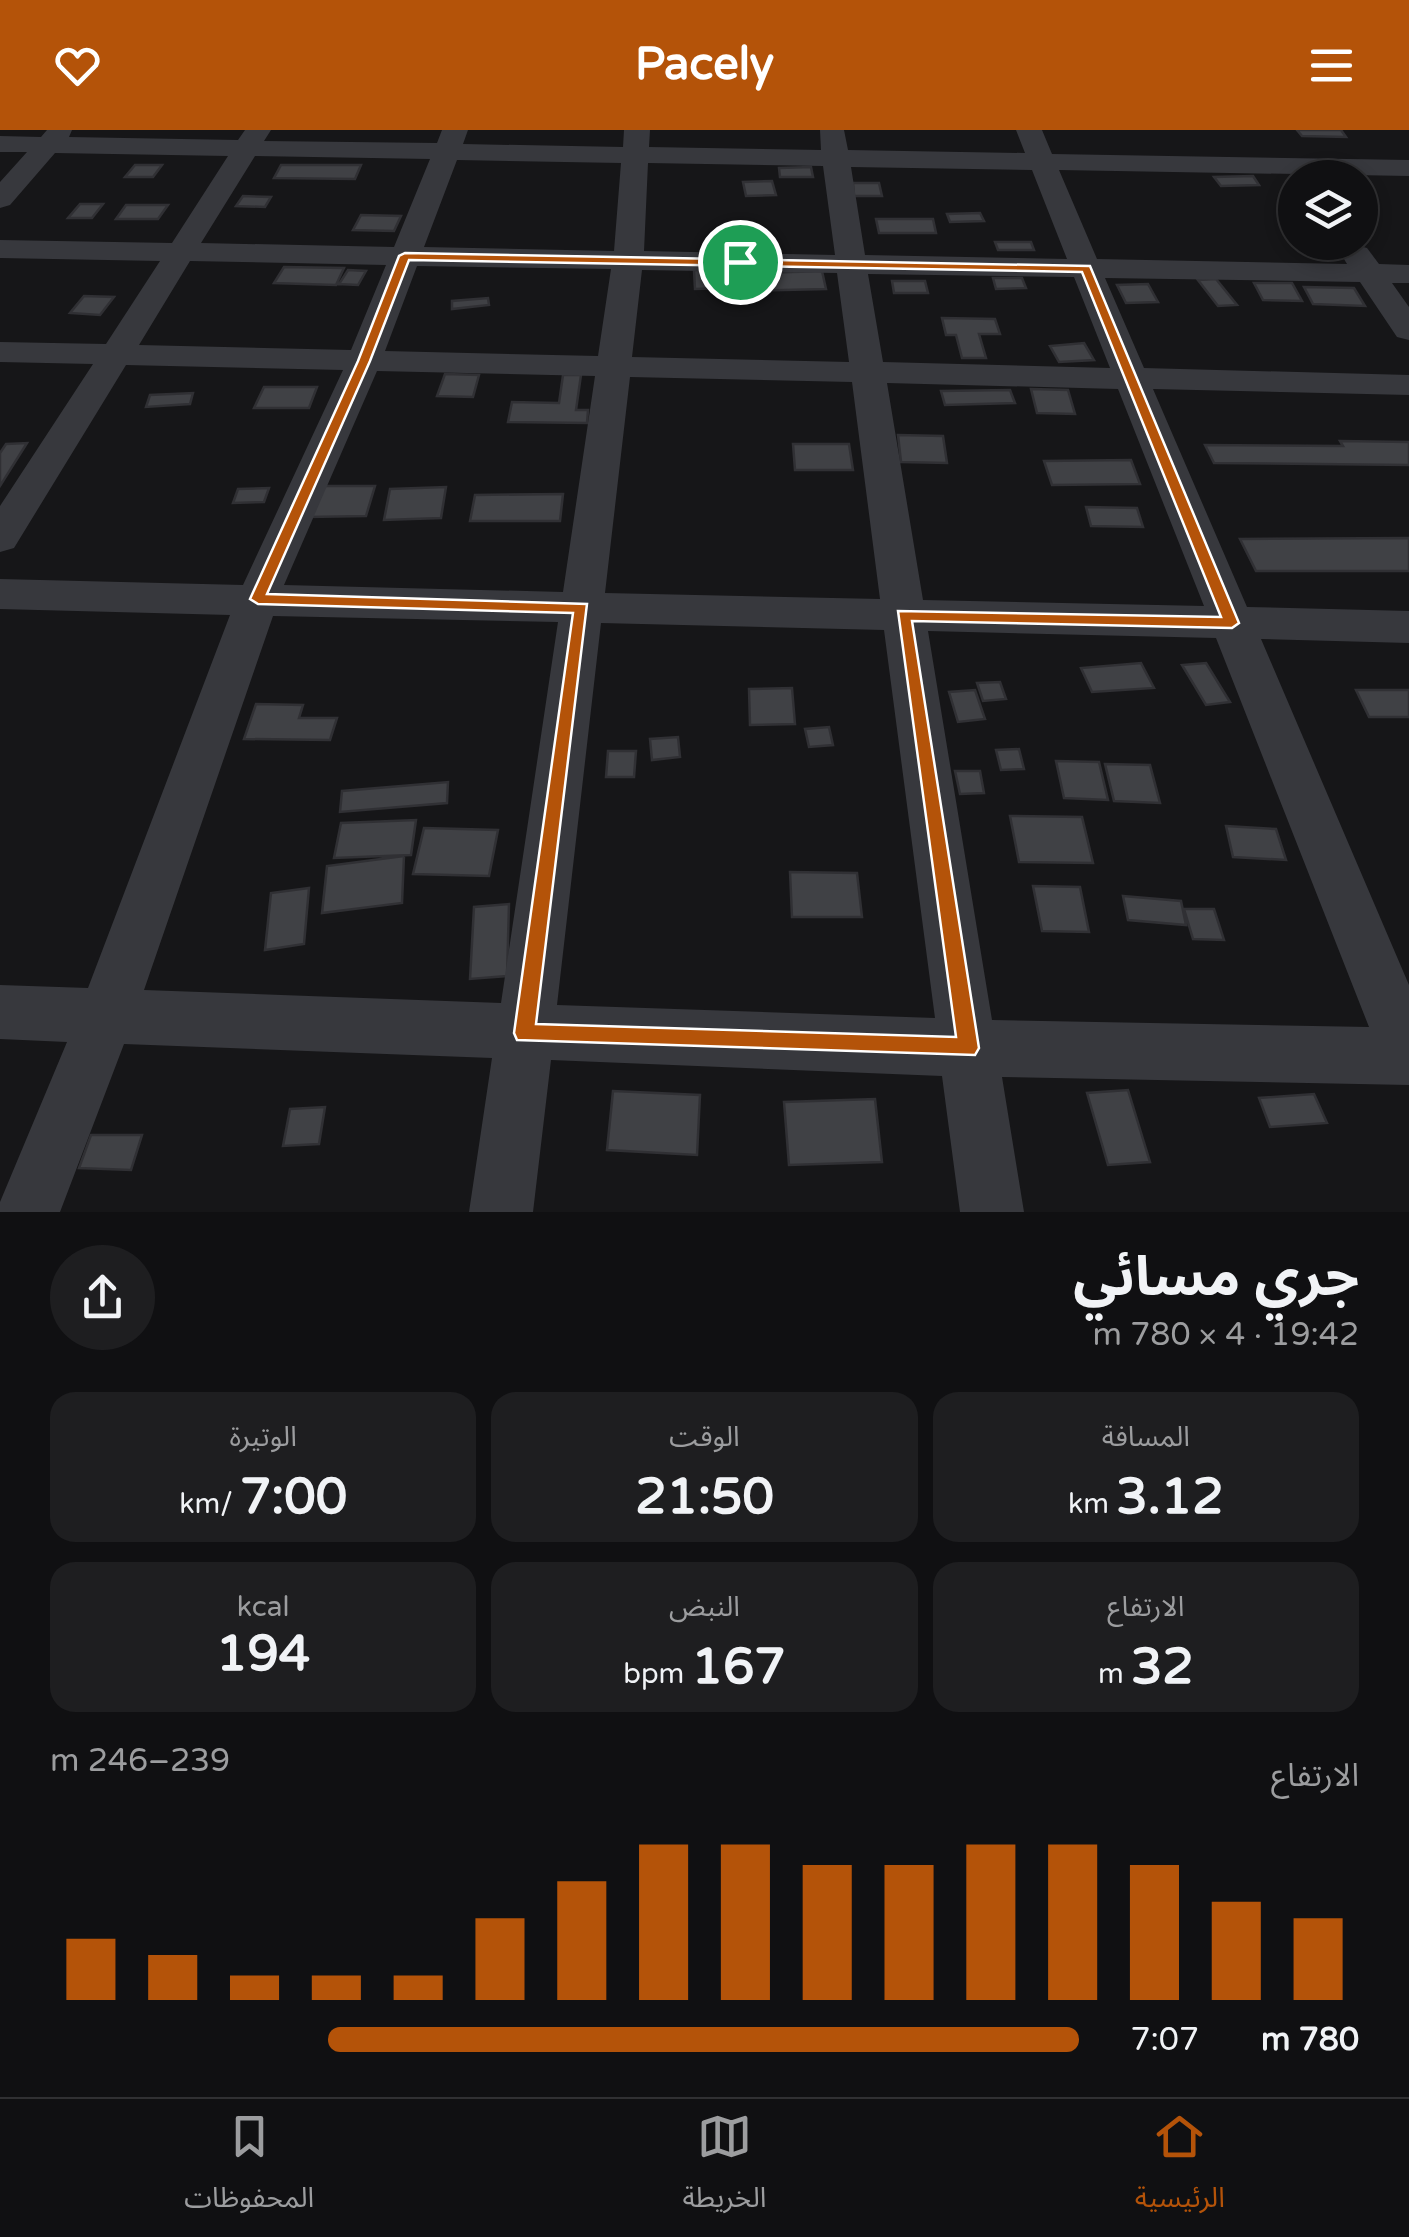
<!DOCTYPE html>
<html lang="ar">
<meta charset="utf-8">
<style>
:root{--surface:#101012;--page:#1e1e20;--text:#f1f3f6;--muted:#9c9d9f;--line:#303032;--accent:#b45309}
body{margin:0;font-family:"Varela Round","Noto Sans Arabic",sans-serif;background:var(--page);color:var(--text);direction:rtl;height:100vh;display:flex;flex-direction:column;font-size:38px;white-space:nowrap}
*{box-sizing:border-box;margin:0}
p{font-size:32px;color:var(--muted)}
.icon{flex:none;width:55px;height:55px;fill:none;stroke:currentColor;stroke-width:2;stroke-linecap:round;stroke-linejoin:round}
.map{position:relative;height:1082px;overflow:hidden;direction:ltr}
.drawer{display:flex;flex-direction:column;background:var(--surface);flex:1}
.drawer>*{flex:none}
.controls{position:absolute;left:1278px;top:30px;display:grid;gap:20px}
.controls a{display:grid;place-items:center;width:100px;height:100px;border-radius:50%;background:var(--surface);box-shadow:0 5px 15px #0003,0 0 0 2px var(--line);font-size:50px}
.pin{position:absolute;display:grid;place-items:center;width:85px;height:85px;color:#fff;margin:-42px;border:5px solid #fff;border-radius:50%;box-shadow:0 2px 10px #0007}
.round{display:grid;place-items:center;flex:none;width:105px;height:105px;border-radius:52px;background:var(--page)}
.headline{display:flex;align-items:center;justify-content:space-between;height:170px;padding:0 50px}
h1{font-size:55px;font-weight:700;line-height:75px}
.stats{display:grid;grid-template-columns:repeat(3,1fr);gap:15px;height:170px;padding:10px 50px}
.stats div{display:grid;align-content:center;border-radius:25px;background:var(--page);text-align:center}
.stats b{font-size:50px;font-weight:700}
.stats small{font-size:28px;font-weight:400}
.stats p{font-size:28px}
.chart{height:280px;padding:20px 50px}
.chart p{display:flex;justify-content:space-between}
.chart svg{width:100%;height:180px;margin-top:10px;stroke:var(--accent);stroke-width:6}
ul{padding:0 50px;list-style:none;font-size:32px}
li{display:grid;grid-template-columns:160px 120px 1fr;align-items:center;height:75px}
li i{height:25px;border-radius:12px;background:var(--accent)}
header{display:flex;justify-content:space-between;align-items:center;height:130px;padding:0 50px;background:var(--accent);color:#fff;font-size:45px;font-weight:700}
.tabs{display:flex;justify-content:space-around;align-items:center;height:140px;border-top:2px solid var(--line);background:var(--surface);font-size:28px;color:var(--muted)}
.tabs a{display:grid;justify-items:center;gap:5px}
.tabs .on{color:var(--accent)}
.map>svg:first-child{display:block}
.building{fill:#404145;stroke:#303034;stroke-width:2.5}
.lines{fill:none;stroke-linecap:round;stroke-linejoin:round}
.minor{fill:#37383d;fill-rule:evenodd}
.route{fill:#b45309;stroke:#fff;stroke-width:2.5;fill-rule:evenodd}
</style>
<header><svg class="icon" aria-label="menu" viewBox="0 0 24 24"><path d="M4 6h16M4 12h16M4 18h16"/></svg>Pacely<svg class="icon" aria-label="heart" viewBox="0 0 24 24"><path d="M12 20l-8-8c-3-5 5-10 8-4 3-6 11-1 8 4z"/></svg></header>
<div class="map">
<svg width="1409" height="1082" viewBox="0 0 1409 1082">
<rect width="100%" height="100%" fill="#161618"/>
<path class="building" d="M1297,0h44l5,7 -44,-1z
M135,35h27l-9,12h-28z
M281,35h80l-6,14 -81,-1z
M811,37l2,10h-33l-1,-9z
M1253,46l6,9 -38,1 -7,-9z
M772,51l4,14 -30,1 -3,-14z
M853,53h26l3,13h-28z
M243,66l28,1 -6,10 -29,-1z
M80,74h23l-11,14h-24z
M126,75h42l-10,14h-42z
M980,83l4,8 -34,1 -3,-8z
M361,85l40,1 -7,15 -41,-1z
M876,89h57l3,14h-57z
M995,112h36l3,8h-36z
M284,137l60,1 -8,17 -62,-2z
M348,140l18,1 -8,14 -19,-1z
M694,140h31l2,18 -32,1z
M822,141l4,18 -91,2 -3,-17z
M993,148h29l4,10 -30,1z
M1216,149l21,26 -19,1 -20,-26z
M892,151h33l3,12h-34z
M1254,153h38l10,18 -39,-1z
M1148,154l10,18 -32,1 -9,-18z
M1304,157l50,1 11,18 -52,-2z
M84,166l30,1 -14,18 -30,-2z
M488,168l1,7 -37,4v-8z
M942,188l53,1 5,15h-21l7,24h-24l-6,-23h-10z
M1084,213l10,17 -35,2 -9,-16z
M445,244l34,1 -6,22 -36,-1z
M563,245h18l-5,35h12l-1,13 -79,-1 4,-20 47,1z
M264,257h53l-8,21h-55z
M1031,259l37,1 7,24 -38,-1z
M1010,260l5,13 -70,2 -4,-14z
M193,263l-3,11 -44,3 4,-12z
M898,305l45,1 4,27 -46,-1z
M1340,311l69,1v23l-195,-2 -9,-18 138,1z
M27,313l-27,43v-33l6,-9z
M793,314h56l4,26h-58z
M1131,330l9,24 -88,1 -8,-24z
M320,356h55l-9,30 -57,1z
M446,357l-5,31 -57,2 6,-31z
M269,358l-5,14 -31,1 5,-14z
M563,364l-3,27h-90l5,-26z
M1086,377l51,1 6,19 -52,-1z
M1409,408v33h-153l-16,-32z
M1141,533l13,25 -62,4 -11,-24z
M1206,533l24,39 -24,3 -24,-40z
M1000,552l6,17 -23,2 -6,-18z
M792,558l3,36 -45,1 -1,-36z
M975,560l10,29 -27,3 -9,-30z
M1356,560h53v27h-40z
M256,574l47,1 -4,13h38l-7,22 -86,-1z
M829,597l4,18 -24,2 -4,-18z
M678,607l2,20 -28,3 -2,-21z
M1019,619l5,20 -23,1 -5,-20z
M608,621h28l-2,26h-28z
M1056,631l43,1 9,38 -44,-2z
M1105,634l45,1 10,38 -46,-2z
M955,641h25l4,22 -24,1z
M448,652l-1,21 -107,9 2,-21z
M1010,686l72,1 11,46 -74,-1z
M416,690l-5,35 -77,3 7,-35z
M1226,696l50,3 10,31 -53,-3z
M424,698l74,2 -9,46 -76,-2z
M404,726l-2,47 -80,10 5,-47z
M790,742l67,1 5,44h-70z
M1033,756l47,1 9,45 -47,-1z
M309,758l-5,56 -39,6 6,-57z
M1123,766l58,5 5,24 -58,-5z
M509,774l-2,72 -37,3 4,-72z
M1184,779h30l10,31 -31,-1z
M1128,960l22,72 -42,3 -21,-72z
M613,961l87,4 -3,60 -90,-5z
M1314,964l13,29 -57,4 -11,-29z
M875,969l7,63 -93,3 -5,-63z
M325,977l-6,37 -36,2 7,-37z
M91,1005h51l-11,35 -52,-2z"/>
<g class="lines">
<path class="minor" d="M47,0h25l-3,7 169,3 7,-10h26l-7,11 173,2 5,-13h26l-5,14 160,3 1,-17h26l-1,17 172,3 -1,-20h24l4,20 177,3 -9,-23h26l10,24 357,6v16l-350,-6 38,89 250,5 -6,-10 15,-9 11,3 12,16 30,1v18h-17l17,24v33l-12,-3 -37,-55 -255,-4 39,90 265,7v20l-256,-6 94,218 162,4v32l-148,-4 148,346v100l-407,-8 22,135h-64l-18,-136 -391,-16 -18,152h-64l23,-154 -368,-14 -64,168h-60v-10l67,-160 -67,-3v-54l88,3 142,-373 -230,-6v-30l243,6 100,-215 -217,-5 -112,183 -14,4v-46l93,-142 -93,-2v-20l106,2 54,-83 -160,-3v-18l172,3 56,-87 -173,-3 -45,52 -10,3v-26l27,-30h-27v-16l41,1zM255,26l175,3 -36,88 -193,-4zM457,30l164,3 -7,88 -190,-4zM648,33l175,3 12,89 -191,-4zM851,37l181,3 35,89 -202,-4zM190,131l196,4 -35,85 -212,-5zM417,136l194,3 -13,87 -213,-5zM642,140l195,3 12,89 -217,-5zM868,144l206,3 36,91 -227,-6zM377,241l218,5 -32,216 -279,-7zM630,247l222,5 28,217 -275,-6zM887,253l231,6 86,217 -281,-6zM273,486l285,6 -57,381 -357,-13zM601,493l283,7 51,388 -378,-13zM928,501l288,7 153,389 -377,-7z"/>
</g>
<path class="route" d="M405,123l685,13 149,357 -7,5 -320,-7 67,427 -4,7 -458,-15 -3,-7 59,-420 -315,-9 -8,-5 108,-238 41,-105zM409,130l673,12 139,345 -323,-6 58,426 -420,-13 51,-420 -320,-10 103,-233z"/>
</svg>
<div class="controls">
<a><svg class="icon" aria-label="layers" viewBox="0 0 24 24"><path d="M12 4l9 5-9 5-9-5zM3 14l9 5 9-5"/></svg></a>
</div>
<div class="pin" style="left:740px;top:132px;background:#1e9e55"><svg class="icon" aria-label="arrive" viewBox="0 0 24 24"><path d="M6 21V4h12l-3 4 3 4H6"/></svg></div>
</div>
<section class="drawer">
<div class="headline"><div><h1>جري مسائي</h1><p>19:42 · 4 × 780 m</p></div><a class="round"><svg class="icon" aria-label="share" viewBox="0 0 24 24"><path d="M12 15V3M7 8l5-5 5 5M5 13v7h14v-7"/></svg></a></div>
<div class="stats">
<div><p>المسافة</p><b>3.12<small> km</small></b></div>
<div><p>الوقت</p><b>21:50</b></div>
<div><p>الوتيرة</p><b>7:00<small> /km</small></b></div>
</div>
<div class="stats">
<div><p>الارتفاع</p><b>32<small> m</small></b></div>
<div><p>النبض</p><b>167<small> bpm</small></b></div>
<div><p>kcal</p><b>194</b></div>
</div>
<div class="chart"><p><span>الارتفاع</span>239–246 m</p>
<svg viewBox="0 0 160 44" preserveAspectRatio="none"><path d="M5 44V29M15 44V33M25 44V38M35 44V38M45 44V38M55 44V24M65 44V15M75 44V6M85 44V6M95 44V11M105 44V11M115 44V6M125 44V6M135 44V11M145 44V20M155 44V24"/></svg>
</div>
<ul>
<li><b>780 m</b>7:07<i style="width:73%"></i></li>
</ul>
</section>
<nav class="tabs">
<a class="on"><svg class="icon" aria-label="home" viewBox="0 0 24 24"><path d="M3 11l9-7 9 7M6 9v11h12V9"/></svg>الرئيسية</a>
<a><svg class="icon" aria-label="map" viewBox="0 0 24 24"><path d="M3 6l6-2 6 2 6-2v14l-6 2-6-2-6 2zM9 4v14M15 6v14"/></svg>الخريطة</a>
<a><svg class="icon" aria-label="saved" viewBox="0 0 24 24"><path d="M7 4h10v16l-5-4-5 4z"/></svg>المحفوظات</a>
</nav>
